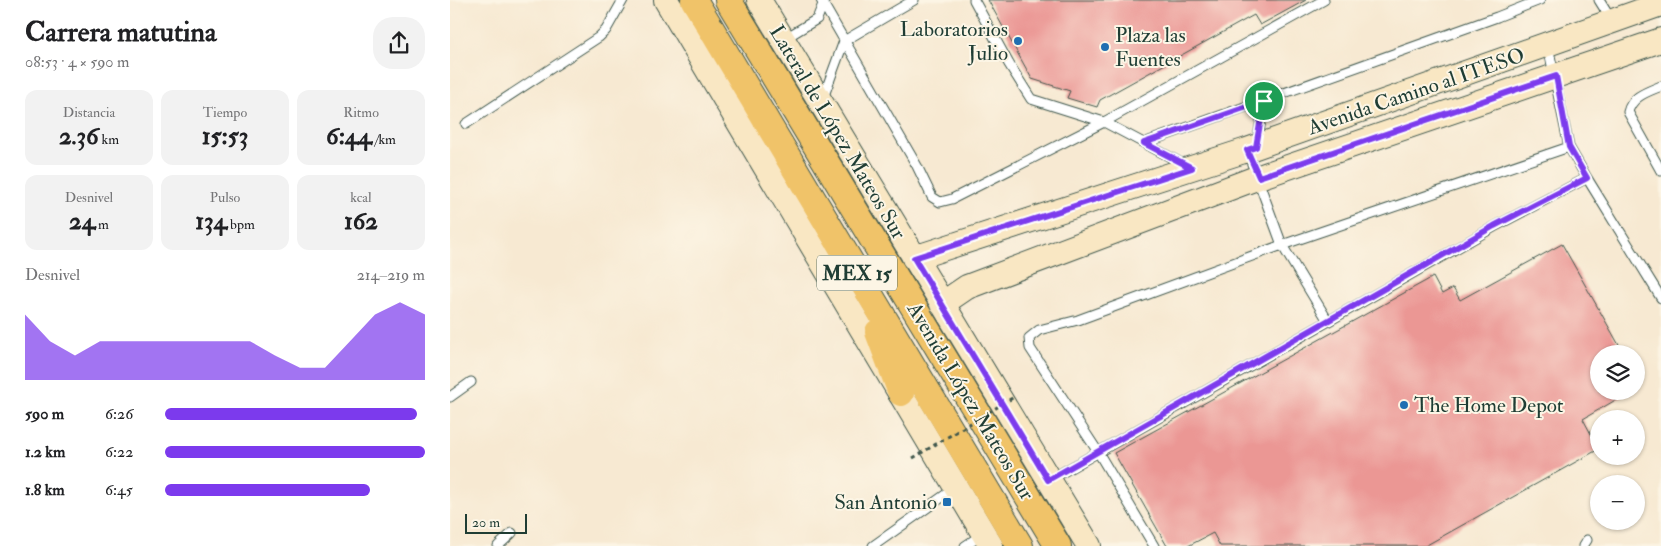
<!DOCTYPE html>
<html lang="es">
<meta charset="utf-8">
<style>
:root{--surface:#fff;--page:#f2f2f2;--text:#202124;--muted:#757577;--accent:#7c3aed}
body{margin:0;font-family:"IM FELL Double Pica",serif;background:var(--page);color:var(--text);height:100vh;display:flex;flex-direction:column;font-size:19px;white-space:nowrap}
*{box-sizing:border-box;margin:0}
p{font-size:16px;color:var(--muted)}
.icon{flex:none;width:28px;height:28px;fill:none;stroke:currentColor;stroke-width:2;stroke-linecap:round;stroke-linejoin:round}
.map{position:relative;flex:1;overflow:hidden}
.panel{display:flex;flex-direction:column;background:var(--surface);width:450px}
.panel>*{flex:none}
.tools{position:absolute;left:1140px;top:345px;display:grid;gap:10px}
.tools a{display:grid;place-items:center;width:55px;height:55px;border-radius:50%;background:var(--surface);box-shadow:0 1px 4px #0004;font-size:25px}
.scale{position:absolute;left:15px;bottom:12px;width:62px;box-sizing:border-box;padding-left:5px;border:2px solid #1f3d34;border-top:0;font-size:14px;line-height:18px;white-space:nowrap;color:#1f3d34;-webkit-text-stroke:4px #fcf5e5;paint-order:stroke}
.pin{position:absolute;display:grid;place-items:center;width:42px;height:42px;color:#fff;margin:-21px;border:2px solid #fff;border-radius:50%;box-shadow:0 1px 5px #0007}
.round{display:grid;place-items:center;flex:none;width:52px;height:52px;border-radius:20px;background:var(--page)}
.headline{display:flex;align-items:center;justify-content:space-between;height:85px;padding:0 25px}
h1{font-size:28px;font-weight:800;line-height:38px}
.metrics{display:grid;grid-template-columns:repeat(3,1fr);gap:8px;height:85px;padding:5px 25px}
.metrics div{display:grid;align-content:center;border-radius:12px;background:var(--page);text-align:center}
.metrics b{font-size:25px;font-weight:800}
.metrics small{font-size:14px;font-weight:400}
.metrics p{font-size:14px}
.chart{height:140px;padding:10px 25px}
.chart p{display:flex;justify-content:space-between}
.chart svg{width:100%;height:90px;margin-top:5px;fill:var(--accent);opacity:.7}
ul{padding:0 25px;list-style:none;font-size:16px}
li{display:grid;grid-template-columns:80px 60px 1fr;align-items:center;height:38px}
li i{height:12px;border-radius:6px;background:var(--accent)}
main{display:flex;flex:1;min-height:0}
.map>svg:first-child{display:block}
.building{fill:#eb9794}
.lines{fill:none;stroke-linecap:round;stroke-linejoin:round}
.service-casing{stroke:#3f574c;stroke-width:11}
.secondary-casing{stroke:#3f574c;stroke-width:26}
.primary-casing{stroke:#3f574c;stroke-width:28}
.service{stroke:#fff;stroke-width:9}
.secondary{stroke:#f9e7c3;stroke-width:24}
.primary{stroke:#f0c369;stroke-width:26}
.path-bridge{stroke:#3f574c;stroke-width:3;stroke-dasharray:4 4;stroke-linecap:butt}
.route-casing{stroke:#fff;stroke-width:10}
.route{stroke:#7c3aed;stroke-width:6}
.poi-dot{fill:#1f6fb2;stroke:#fcf5e5;stroke-width:2}
.labels{text-anchor:middle;stroke-width:4;stroke-linejoin:round;paint-order:stroke}
.shield{fill:#fcf5e5;stroke:#617469;stroke-width:1}
.shield-label{font-size:20px;font-weight:bold;fill:#1f3d34}
.poi-label{font-size:21px;fill:#1f3d34;stroke:#fcf5e5;text-anchor:end}
.street-label{font-size:21px;fill:#1f3d34;stroke:#fcf5e5}
</style>
<main>
<section class="panel">
<div class="headline"><div><h1>Carrera matutina</h1><p>08:53 · 4 × 590 m</p></div><a class="round"><svg class="icon" aria-label="share" viewBox="0 0 24 24"><path d="M12 15V3M7 8l5-5 5 5M5 13v7h14v-7"/></svg></a></div>
<div class="metrics">
<div><p>Distancia</p><b>2.36<small> km</small></b></div>
<div><p>Tiempo</p><b>15:53</b></div>
<div><p>Ritmo</p><b>6:44<small> /km</small></b></div>
</div>
<div class="metrics">
<div><p>Desnivel</p><b>24<small> m</small></b></div>
<div><p>Pulso</p><b>134<small> bpm</small></b></div>
<div><p>kcal</p><b>162</b></div>
</div>
<div class="chart"><p><span>Desnivel</span>214–219 m</p>
<svg viewBox="0 0 160 44" preserveAspectRatio="none"><path d="M0 44V12L10 25L20 32L30 25L40 25L50 25L60 25L70 25L80 25L90 25L100 32L110 38L120 38L130 25L140 12L150 6L160 12V44z"/></svg>
</div>
<ul>
<li><b>590 m</b>6:26<i style="width:97%"></i></li>
<li><b>1.2 km</b>6:22<i style="width:100%"></i></li>
<li><b>1.8 km</b>6:45<i style="width:79%"></i></li>
</ul>
</section>
<div class="map">
<svg width="1211" height="546" viewBox="0 0 1211 546">
<rect width="100%" height="100%" fill="#fcf5e5"/>
<filter id="ink" filterUnits="userSpaceOnUse"><feTurbulence type="fractalNoise" baseFrequency=".02" numOctaves="2"/><feDisplacementMap in="SourceGraphic" scale="10" xChannelSelector="R" yChannelSelector="G"/><feConvolveMatrix kernelMatrix="1 2 1 2 8 2 1 2 1" color-interpolation-filters="sRGB"/></filter>
<filter id="wash" filterUnits="userSpaceOnUse"><feTurbulence type="fractalNoise" baseFrequency=".0096" numOctaves="4" result="noise"/><feDisplacementMap in="SourceGraphic" scale="20" xChannelSelector="R" yChannelSelector="G"/><feGaussianBlur stdDeviation="1.12" result="paint"/><feColorMatrix in="noise" values="0 0 0 0 0 0 0 0 0 0 0 0 0 0 0 0 0 1.4 0 .05"/><feComposite in="paint" operator="in"/></filter>
<g filter="url(#wash)">
<rect width="100%" height="100%" fill="#f7e9d2"/>
<g id="blocks">
<path class="building" d="M538,0h318l-46,25 -6,-10 -154,85 -3,7 -30,-9 3,-7 -38,-12z
M1112,244l62,110h-25v37h32l-48,28 16,30 -174,97h-205l-7,-13 -25,13h-21l-53,-93 319,-176 9,17 11,-6 7,12z"/>
</g>
</g>
<g filter="url(#ink)">
<use href="#blocks" fill-opacity="0" stroke="#3f574c" stroke-width="1"/>
<g class="lines">
<g class="service-casing">
<path id="service" d="M371,0l96,166 15,31 8,5 12,-3 152,-77 220,-122
M524,0l35,64 22,35 73,23 83,44
M1149,0l13,21
M334,39l33,-20 6,-15
M1211,86c-14,6 -29,10 -33,26l33,59
M373,98l21,-57 70,-41
M16,124l133,-87 7,-7 17,-30
M694,143l353,-126 43,-17
M807,145l7,-44
M1119,147l18,31
M797,150l35,95 46,76
M0,397l21,-15
M601,479l443,-252 93,-49 74,120
M48,546l14,-13
M423,546l82,-58
M515,546l18,-12
M704,546l-56,-94 -68,-104 -1,-10 10,-8 39,-10 204,-75 287,-98 -21,-101
M1133,546l4,-6"/>
</g>
<g class="secondary-casing">
<path id="secondary" d="M216,0l325,546
M309,0l330,546
M464,258l333,-108 414,-146
M492,304l25,-17 292,-110 402,-137"/>
</g>
<g class="primary-casing">
<path id="primary" d="M244,0l326,546
M278,0l330,546
M428,332l23,61"/>
</g>
<use href="#service" class="service"/>
<use href="#secondary" class="secondary"/>
<use href="#primary" class="primary"/>
<path class="path-bridge" d="M463,458l101,-61"/>
</g>
</g>
<g class="lines" filter="url(#ink)">
<g class="route-casing">
<path id="route" d="M1106,76l13,71 18,31 -93,48 -446,254 -134,-222 278,-90 -48,-25 120,-42 -8,46 -9,3 12,27z"/>
</g>
<use href="#route" class="route"/>
</g>
<g class="poi-dot">
<circle cx="568" cy="41" r="5"/>
<circle cx="655" cy="47" r="5"/>
<circle cx="954" cy="405" r="5"/>
<rect x="492" y="497" width="10" height="10" rx="2.5"/>
</g>
<g class="labels">
<rect class="shield" x="367" y="255.5" width="80" height="35" rx="4"/>
<g class="shield-label">
<text x="407" y="280">MEX 15</text>
</g>
<g class="poi-label">
<text x="558" y="36">Laboratorios<tspan x="558" dy="24">Julio</tspan></text>
<text x="665" y="42" text-anchor="start">Plaza las<tspan x="665" dy="24">Fuentes</tspan></text>
<text x="964" y="412" text-anchor="start">The Home Depot</text>
<text x="487" y="509">San Antonio</text>
</g>
<g class="street-label">
<text transform="translate(966 91) rotate(-19)" y="7">Avenida Camino al ITESO</text>
<text transform="translate(388 132) rotate(59)" y="7">Lateral de López Mateos Sur</text>
<text transform="translate(521 401) rotate(59)" y="7">Avenida López Mateos Sur</text>
</g>
</g>
</svg>
<div class="tools">
<a><svg class="icon" aria-label="layers" viewBox="0 0 24 24"><path d="M12 4l9 5-9 5-9-5zM3 14l9 5 9-5"/></svg></a>
<a>+</a>
<a>−</a>
</div>
<div class="scale">20 m</div>
<div class="pin" style="left:814px;top:101px;background:#1e9e55"><svg class="icon" aria-label="arrive" viewBox="0 0 24 24"><path d="M6 21V4h12l-3 4 3 4H6"/></svg></div>
</div>
</main>
